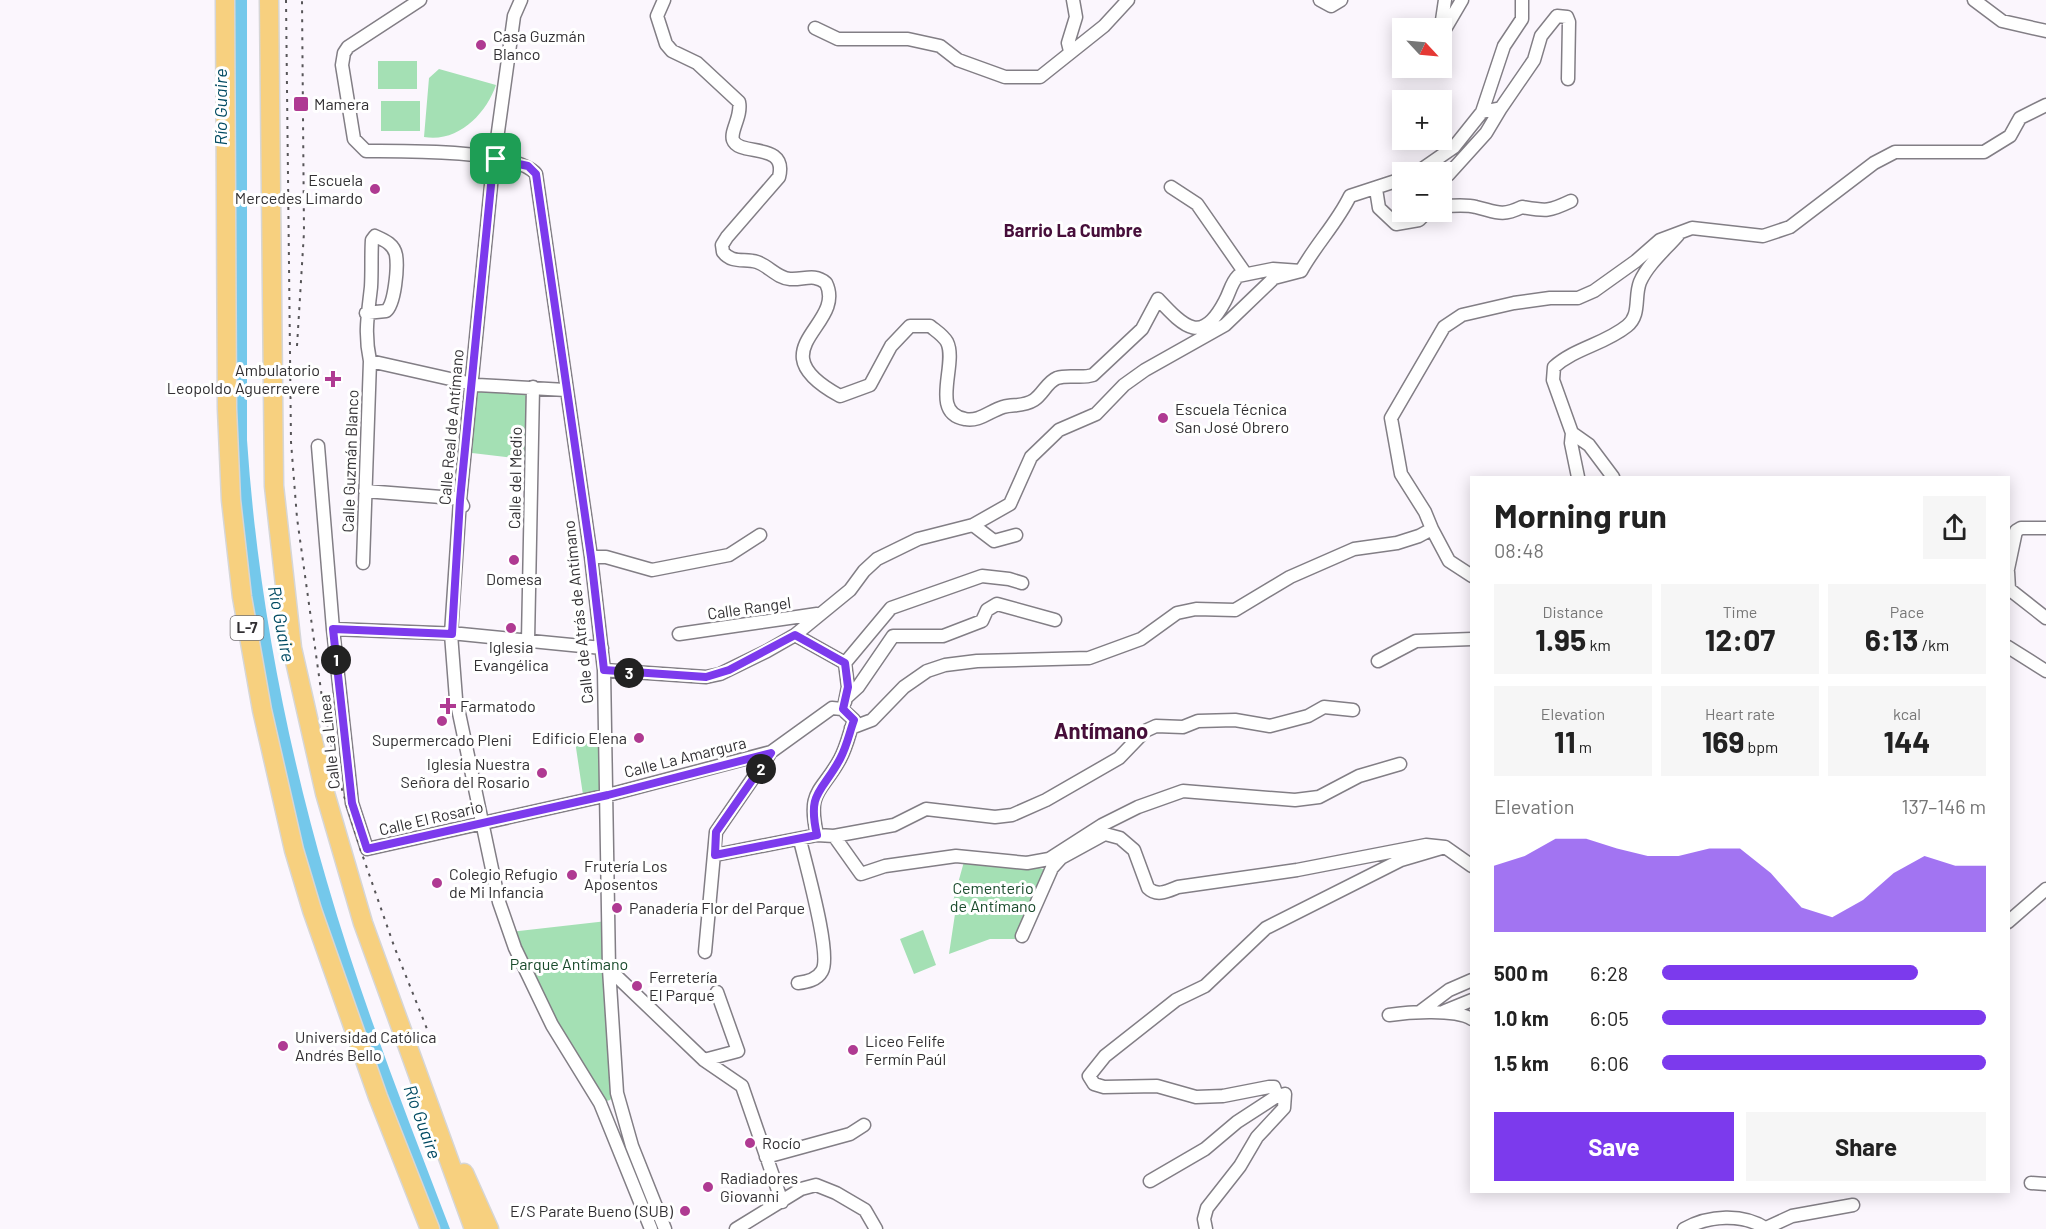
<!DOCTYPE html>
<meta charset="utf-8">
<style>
:root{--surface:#fff;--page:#f6f6f6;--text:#222;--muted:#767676;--accent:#7c3aed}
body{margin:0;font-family:Barlow,sans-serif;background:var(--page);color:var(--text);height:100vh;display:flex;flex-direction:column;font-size:22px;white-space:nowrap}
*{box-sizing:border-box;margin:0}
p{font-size:20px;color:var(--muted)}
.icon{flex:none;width:33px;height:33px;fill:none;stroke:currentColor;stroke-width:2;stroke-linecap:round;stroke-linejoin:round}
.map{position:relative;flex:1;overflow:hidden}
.panel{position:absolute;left:1470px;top:476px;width:540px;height:717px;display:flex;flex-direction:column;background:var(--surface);border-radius:0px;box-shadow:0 3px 15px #0003}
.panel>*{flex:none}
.needle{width:39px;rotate:116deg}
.tools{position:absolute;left:1392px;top:18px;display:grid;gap:12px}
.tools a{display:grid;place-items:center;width:60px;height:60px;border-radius:0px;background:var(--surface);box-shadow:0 3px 15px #0003;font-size:30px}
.pin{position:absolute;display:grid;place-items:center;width:51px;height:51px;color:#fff;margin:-26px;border-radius:12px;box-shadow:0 3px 9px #0006}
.km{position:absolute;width:30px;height:30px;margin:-15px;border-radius:50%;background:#222;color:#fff;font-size:16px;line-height:30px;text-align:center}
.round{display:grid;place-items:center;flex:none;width:63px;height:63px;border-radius:0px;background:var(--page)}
.headline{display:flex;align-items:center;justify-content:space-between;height:102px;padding:0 24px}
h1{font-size:33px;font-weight:700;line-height:45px}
.metrics{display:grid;grid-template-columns:repeat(3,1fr);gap:9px;height:102px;padding:6px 24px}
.metrics div{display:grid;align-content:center;border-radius:0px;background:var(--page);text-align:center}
.metrics b{font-size:30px;font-weight:700}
.metrics small{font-size:16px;font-weight:400}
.metrics p{font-size:16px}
.chart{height:168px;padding:12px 24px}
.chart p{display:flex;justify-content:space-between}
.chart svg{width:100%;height:108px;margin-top:6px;fill:var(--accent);opacity:.7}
.cta{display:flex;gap:12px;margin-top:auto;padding:12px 24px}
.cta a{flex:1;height:69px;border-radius:0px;background:var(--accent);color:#fff;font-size:24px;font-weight:700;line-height:69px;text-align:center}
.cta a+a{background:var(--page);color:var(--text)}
ul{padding:0 24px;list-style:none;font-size:20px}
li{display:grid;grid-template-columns:96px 72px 1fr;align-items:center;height:45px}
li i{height:15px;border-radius:8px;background:var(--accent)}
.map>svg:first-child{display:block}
.green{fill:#a4e0b4}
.water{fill:#74c8eb}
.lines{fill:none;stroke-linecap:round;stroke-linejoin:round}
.minor-casing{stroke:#827e85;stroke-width:15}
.highway-casing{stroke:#d6d6d6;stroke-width:21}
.minor{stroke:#fff;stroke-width:12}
.highway{stroke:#f7d07f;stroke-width:18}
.rail{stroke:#575558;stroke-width:2;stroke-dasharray:3 6;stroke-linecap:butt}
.route-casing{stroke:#fff;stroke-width:12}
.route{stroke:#7c3aed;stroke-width:8}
.poi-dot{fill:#af3a92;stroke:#fff;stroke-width:2}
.labels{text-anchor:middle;stroke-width:6;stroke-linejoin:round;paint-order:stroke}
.shield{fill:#fff;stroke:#706e70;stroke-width:1.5}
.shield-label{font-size:15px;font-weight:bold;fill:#323033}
.poi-label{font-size:16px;fill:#323033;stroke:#fff;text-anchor:start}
.street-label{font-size:16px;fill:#323033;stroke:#fff}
.park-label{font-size:16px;fill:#1a4b2c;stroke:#fff}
.water-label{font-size:18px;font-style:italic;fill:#004a62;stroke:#fff}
.neighbourhood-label{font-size:18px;font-weight:bold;fill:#470f3a;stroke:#fff}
.district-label{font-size:22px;font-weight:bold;fill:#470f3a;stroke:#fff}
</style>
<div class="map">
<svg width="2046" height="1229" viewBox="0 0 2046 1229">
<rect width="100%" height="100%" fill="#fbf6fd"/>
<path class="green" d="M378,61h39v28h-39z
M439,69l57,16c-10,29 -38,58 -72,52l5,-59z
M381,101h39v30h-39z
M477,385l56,2 -1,73 -60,-7z
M606,734l2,61h-25l-8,-54z
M965,858l38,3 41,8 -27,70h-27l-41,15 6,-40 -5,-2z
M607,921l10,172 -7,7 -10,3 -90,-171z
M923,930l13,35 -22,9 -14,-35z"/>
<path class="water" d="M230,0h17v440c10,149 38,298 80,442 34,118 79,232 123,347h-18l-122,-343 -43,-183 -32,-195z"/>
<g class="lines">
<g class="minor-casing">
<path id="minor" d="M420,0l-72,47 -4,6 -2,12 12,74 12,12c34,0 149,-2 170,23l55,383 13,113 5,299 8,124 15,53 33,83
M521,0l-7,16 -22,159 -32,325 -9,134 5,65 43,203 16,46 37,77 48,78 51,126
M664,0l-7,16 9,28 6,7 25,12 42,39c3,14 -9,29 -6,38 6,17 55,1 46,37l-52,60 -5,8 1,7c9,12 22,6 34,10 12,4 20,16 33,17 14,1 24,-6 36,4 21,43 -72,66 14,113l30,-11 21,-39 19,-20h20c6,5 13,9 17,16 11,22 -18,71 18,77 14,3 25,-8 38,-12 11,-3 20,0 31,-7 9,-6 13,-18 23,-22 12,-4 24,1 36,-3l49,-46 16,-30c27,29 44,46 67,2 5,-9 6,-18 13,-25l35,-7 28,2
M1320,0l11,6 10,-6
M1445,0l-4,27 4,2 17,-29
M1974,0l28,21 44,10
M815,28l23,11h70l32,7 18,14 47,17h35l64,-51 24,-26
M1070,51l-2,-8 8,-26 -3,-17
M1482,112l19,-4 33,-48 7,-24 16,-20 10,1 2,5 -1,57
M1418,172l36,-25 28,-35 22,-66 18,-27v-19
M1448,175l38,-42 15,-25
M1171,187l26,17 48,69
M1376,189l3,19 17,16 23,-4 8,-8
M1442,206c10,0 24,-2 34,1 21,5 25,10 46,0 24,4 26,5 49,-6
M370,361l107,24 89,5
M1572,433l-1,10 7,34
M318,446l15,183 19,174 15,46 241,-54 163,-43 61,-44 10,1
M1613,477l-24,-32 -17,-12 -19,-53 1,-13c21,-19 51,-23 73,-41 14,-11 7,-29 13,-44 8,-18 25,-32 38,-47
M365,491l89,7 6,2 3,6
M973,525l21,16 22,-6
M1432,529l17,32 23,15
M591,557h15l46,13 77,-15 31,-20
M363,563l7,-202c-6,-29 -2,-46 1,-74 1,-16 0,-32 1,-47l3,-4c9,4 19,8 21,19 2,12 -1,49 -10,56l-20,2
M2008,569l8,-38 5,-3h25
M2008,572l1,17 37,29
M333,629l128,5 141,14
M679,634l138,-20
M795,635l50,28 3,24 -3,15
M528,641l5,-254
M2008,647l38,24
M1378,661l38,-20 56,-2
M845,663l46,-55 91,-32 27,3 13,4
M604,670l102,7 14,-3 47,-23 28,-16 55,-45 14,-19 13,-12 41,-20 55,-14 37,-21 21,-47 28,-27 37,-16 28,-29 21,-15 80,-45 49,-47 27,-7c15,-27 36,-48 49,-75l52,-17
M847,697l11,-10 35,-51h50l39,-15 5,-11 10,-6 58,16
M851,728l21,-8 32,-33 23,-16 18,-6 32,-4 112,-3 52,-19 36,-26 19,-4 39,1 55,-33 64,-28 43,-6 22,-7 13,-7 -7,-17 -24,-38 -10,-56 53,-91 18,-12 52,-12 36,-5h28l16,-7 42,-30 24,-21 32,-12 71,8 27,-9 84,-64 21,-11h89l26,-16 10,-18 26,-13
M1094,831l26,7 14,12 14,38c9,9 20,3 30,-1l119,-17 129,-25 19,2 27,19
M817,835c-10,-46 4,-41 23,-76 7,-13 9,-25 14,-39l-12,-11
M834,836l27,38 24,-8 71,-10 71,7 22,-4 53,-34 36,-18 45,-16 112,9 24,-3 40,-21 41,-12
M715,855l102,-20 17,1 60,-11 32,-16 69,8 17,-2 34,-15 73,-42 26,-27 11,-5 27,1 15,-6 37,-1 35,6 38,-10 16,-9 29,3
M2008,922l38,-33
M1022,936l30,-68 9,-10 42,-23
M705,952l11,-120 55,-80
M609,969l95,91 38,26 40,116
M798,983c9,-1 19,-3 24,-12 10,-16 -17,-109 -22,-131
M1421,1011l28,-21 23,-10
M1445,1011l27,-11
M1389,1015c20,-3 66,-6 83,4
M704,1060l34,-9 -21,-59
M766,1157l84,-23 14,-9
M1150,1181l55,-32 32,-27 40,-26
M2031,1183l15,1
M1766,1228l26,-12 61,-11
M736,1229l65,-40 15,-4 20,8 29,17 11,19
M1206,1229l-2,-10 3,-11 33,-42 17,-29 27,-29 1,-14 -8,2 -3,-9h-5l-46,9 -27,1 -39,-11 -53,1 -10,-3 -5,-8 16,-20 71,-56 29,-14 61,-58 135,-68 44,-13
M1684,1229c25,-14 59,-16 83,0"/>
</g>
<g class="highway-casing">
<path id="highway" d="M225,0l2,409 4,91 11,97 20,113 32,140 18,60 66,187 52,132
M269,0l5,486 18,162 33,145 38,130 111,306
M464,1173l25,56"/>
</g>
<use href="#minor" class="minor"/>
<use href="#highway" class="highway"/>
<path class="rail" d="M286,0l5,442 6,76 27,194 16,71 21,68 33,95 39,98
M297,346l7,-114 -2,-232"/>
</g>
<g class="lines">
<g class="route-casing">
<path id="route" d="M496,159l32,7 8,8 55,383 13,113 102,7 23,-7 66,-35 50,28 3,24 -5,22 11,11c-5,14 -7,26 -14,39 -18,34 -33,32 -23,76l-102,20 1,-23 55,-79 -163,42 -241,54 -15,-46 -19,-174 119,5 8,-134 32,-325z"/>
</g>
<use href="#route" class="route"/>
</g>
<g class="poi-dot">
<circle cx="481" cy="45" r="6"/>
<rect x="293" y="96" width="16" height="16" rx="3"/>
<circle cx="375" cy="189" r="6"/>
<path d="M330 370h6v6h6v6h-6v6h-6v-6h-6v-6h6z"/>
<circle cx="1163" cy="418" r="6"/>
<circle cx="514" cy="560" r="6"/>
<circle cx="511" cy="628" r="6"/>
<path d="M445 697h6v6h6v6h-6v6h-6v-6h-6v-6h6z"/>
<circle cx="442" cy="721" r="6"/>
<circle cx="639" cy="738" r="6"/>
<circle cx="542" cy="773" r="6"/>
<circle cx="572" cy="875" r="6"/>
<circle cx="437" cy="883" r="6"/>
<circle cx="617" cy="908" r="6"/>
<circle cx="637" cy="986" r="6"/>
<circle cx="283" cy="1046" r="6"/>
<circle cx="853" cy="1050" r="6"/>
<circle cx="750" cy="1143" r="6"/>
<circle cx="708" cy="1187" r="6"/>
<circle cx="685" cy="1211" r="6"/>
</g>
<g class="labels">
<rect class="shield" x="230.5" y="616" width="33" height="24" rx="4.5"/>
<g class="shield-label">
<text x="247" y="633">L-7</text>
</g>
<g class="poi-label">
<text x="493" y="42">Casa Guzmán<tspan x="493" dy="18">Blanco</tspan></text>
<text x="314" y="110">Mamera</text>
<text x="363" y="186" text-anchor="end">Escuela<tspan x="363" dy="18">Mercedes Limardo</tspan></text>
<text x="320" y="376" text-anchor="end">Ambulatorio<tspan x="320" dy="18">Leopoldo Aguerrevere</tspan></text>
<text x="1175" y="415">Escuela Técnica<tspan x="1175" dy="18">San José Obrero</tspan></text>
<text x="514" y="585" text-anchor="middle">Domesa</text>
<text x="511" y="653" text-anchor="middle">Iglesia<tspan x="511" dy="18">Evangélica</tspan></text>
<text x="460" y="712">Farmatodo</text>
<text x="627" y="744" text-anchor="end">Edificio Elena</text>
<text x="442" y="746" text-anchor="middle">Supermercado Pleni</text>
<text x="530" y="770" text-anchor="end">Iglesia Nuestra<tspan x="530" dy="18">Señora del Rosario</tspan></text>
<text x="584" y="872">Frutería Los<tspan x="584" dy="18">Aposentos</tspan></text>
<text x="449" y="880">Colegio Refugio<tspan x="449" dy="18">de Mi Infancia</tspan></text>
<text x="629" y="914">Panadería Flor del Parque</text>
<text x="649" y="983">Ferretería<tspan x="649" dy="18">El Parque</tspan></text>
<text x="295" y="1043">Universidad Católica<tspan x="295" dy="18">Andrés Bello</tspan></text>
<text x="865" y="1047">Liceo Felife<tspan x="865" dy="18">Fermín Paúl</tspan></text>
<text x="762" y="1149">Rocío</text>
<text x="720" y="1184">Radiadores<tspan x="720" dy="18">Giovanni</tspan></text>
<text x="673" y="1217" text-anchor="end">E/S Parate Bueno (SUB)</text>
</g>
<g class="street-label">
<text transform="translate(451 427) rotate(-85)" y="6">Calle Real de Antímano</text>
<text transform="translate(350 461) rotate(-88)" y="6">Calle Guzmán Blanco</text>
<text transform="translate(515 478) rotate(-89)" y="6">Calle del Medio</text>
<text transform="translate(749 608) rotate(-8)" y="6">Calle Rangel</text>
<text transform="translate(578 612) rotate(-96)" y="6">Calle de Atrás de Antímano</text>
<text transform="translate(329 742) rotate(-96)" y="6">Calle La Línea</text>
<text transform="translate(685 757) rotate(-14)" y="6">Calle La Amargura</text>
<text transform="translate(431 818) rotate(-13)" y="6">Calle El Rosario</text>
</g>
<g class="park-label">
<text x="993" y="894">Cementerio<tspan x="993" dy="18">de Antímano</tspan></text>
<text x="569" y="970">Parque Antímano</text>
</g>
<g class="water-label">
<text transform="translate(221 107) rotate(-90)" y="6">Río Guaire</text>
<text transform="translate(281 624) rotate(79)" y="6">Río Guaire</text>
<text transform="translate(422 1122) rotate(70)" y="6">Río Guaire</text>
</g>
<g class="neighbourhood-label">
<text x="1073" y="237">Barrio La Cumbre</text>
</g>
<g class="district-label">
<text x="1101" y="739">Antímano</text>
</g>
</g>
</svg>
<div class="tools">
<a><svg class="needle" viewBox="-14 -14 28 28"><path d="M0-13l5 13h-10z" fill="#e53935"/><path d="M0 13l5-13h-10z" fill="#767676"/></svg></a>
<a>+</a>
<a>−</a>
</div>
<div class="pin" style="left:496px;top:159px;background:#1e9e55"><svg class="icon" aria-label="arrive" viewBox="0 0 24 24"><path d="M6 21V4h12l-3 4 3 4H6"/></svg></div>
<b class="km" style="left:336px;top:660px">1</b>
<b class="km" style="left:761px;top:769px">2</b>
<b class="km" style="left:629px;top:673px">3</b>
<section class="panel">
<div class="headline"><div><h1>Morning run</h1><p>08:48</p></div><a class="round"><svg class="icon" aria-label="share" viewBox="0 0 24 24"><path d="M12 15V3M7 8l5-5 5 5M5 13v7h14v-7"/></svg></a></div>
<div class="metrics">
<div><p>Distance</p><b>1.95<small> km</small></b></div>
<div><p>Time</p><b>12:07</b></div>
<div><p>Pace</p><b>6:13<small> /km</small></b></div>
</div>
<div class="metrics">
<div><p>Elevation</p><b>11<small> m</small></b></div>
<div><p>Heart rate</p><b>169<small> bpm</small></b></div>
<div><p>kcal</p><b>144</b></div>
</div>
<div class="chart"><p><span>Elevation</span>137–146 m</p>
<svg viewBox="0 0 160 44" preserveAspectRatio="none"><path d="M0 44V17L10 13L20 6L30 6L40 10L50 13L60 13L70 10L80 10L90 20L100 34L110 38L120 31L130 20L140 13L150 17L160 17V44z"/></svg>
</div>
<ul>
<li><b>500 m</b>6:28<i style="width:79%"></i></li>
<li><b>1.0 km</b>6:05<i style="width:100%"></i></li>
<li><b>1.5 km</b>6:06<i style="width:100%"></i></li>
</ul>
<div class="cta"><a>Save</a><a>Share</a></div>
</section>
</div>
